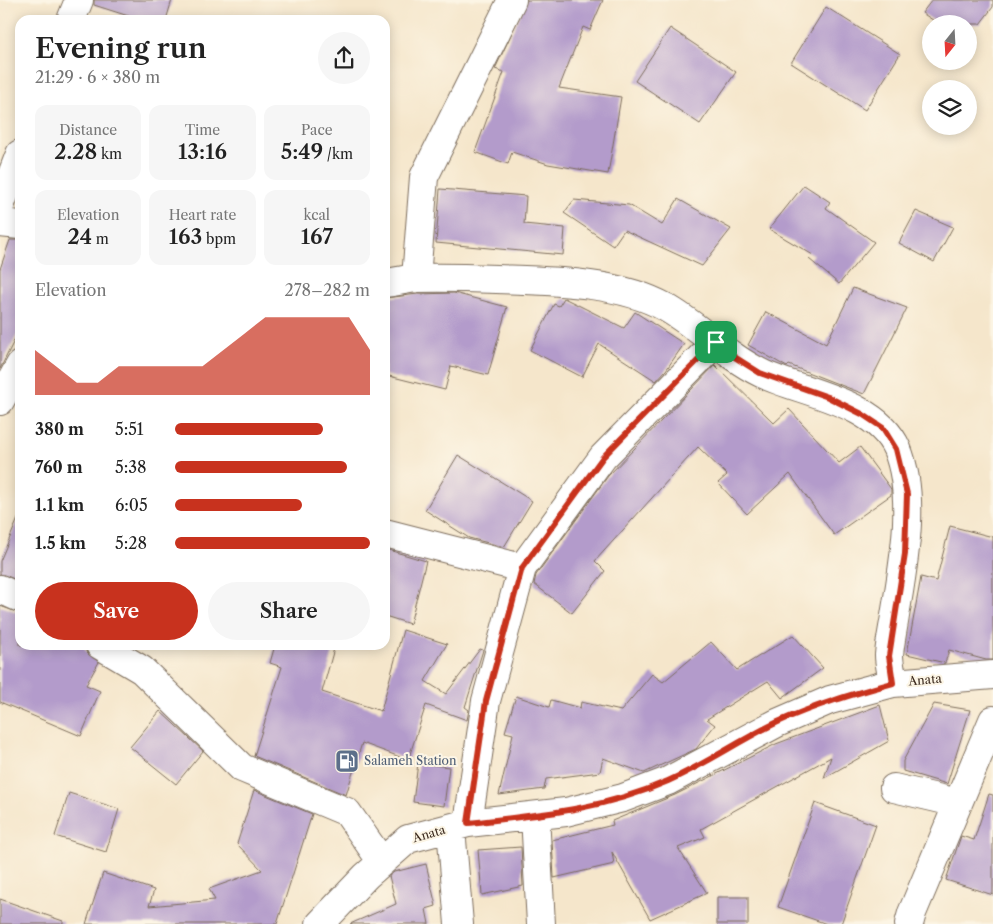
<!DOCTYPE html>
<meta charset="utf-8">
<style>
:root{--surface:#fff;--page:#f6f6f6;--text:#222;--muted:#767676;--accent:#c8321e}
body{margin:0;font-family:"Libre Caslon Text",serif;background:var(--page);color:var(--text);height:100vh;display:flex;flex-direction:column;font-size:19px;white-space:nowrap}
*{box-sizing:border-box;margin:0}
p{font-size:16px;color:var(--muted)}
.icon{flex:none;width:28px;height:28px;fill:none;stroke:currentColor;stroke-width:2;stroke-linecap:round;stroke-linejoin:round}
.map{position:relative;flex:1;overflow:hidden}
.panel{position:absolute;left:15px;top:15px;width:375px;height:635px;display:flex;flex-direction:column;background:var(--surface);border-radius:15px;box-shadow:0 2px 12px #0003}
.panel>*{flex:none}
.needle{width:32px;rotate:198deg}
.controls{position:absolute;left:922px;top:15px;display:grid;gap:10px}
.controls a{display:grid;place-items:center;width:55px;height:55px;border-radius:50%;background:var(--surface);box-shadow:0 2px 12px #0003;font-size:25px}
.pin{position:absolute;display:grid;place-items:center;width:42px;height:42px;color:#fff;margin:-21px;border-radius:10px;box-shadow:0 2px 8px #0006}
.round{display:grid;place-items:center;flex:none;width:52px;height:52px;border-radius:26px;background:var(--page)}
.overview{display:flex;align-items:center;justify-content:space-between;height:85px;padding:0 20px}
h1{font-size:28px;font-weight:600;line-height:38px}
.figures{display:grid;grid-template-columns:repeat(3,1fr);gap:8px;height:85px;padding:5px 20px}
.figures div{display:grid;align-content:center;border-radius:12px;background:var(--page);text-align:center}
.figures b{font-size:21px;font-weight:600}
.figures small{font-size:14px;font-weight:400}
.figures p{font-size:14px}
.chart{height:140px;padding:10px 20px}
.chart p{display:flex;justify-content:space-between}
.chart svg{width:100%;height:90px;margin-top:5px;fill:var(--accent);opacity:.7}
.button{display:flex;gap:10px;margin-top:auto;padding:10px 20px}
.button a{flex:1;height:58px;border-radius:30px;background:var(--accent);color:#fff;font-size:20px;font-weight:600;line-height:58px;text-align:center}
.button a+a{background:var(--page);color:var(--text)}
ul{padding:0 20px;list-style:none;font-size:16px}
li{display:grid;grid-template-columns:80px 60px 1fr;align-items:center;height:38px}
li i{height:12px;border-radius:6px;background:var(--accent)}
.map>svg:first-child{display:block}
.building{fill:#b39bcb}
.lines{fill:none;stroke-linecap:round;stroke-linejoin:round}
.minor-casing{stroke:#7c6c5b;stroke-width:30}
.minor{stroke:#fff;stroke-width:28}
.route-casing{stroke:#fff;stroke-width:10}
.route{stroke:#c8321e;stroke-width:6}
.labels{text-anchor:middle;stroke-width:4;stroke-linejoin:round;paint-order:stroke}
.street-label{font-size:12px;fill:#3b2a1e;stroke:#fcf5e5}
.service-label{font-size:12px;fill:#4e5e75;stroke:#fcf5e5;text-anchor:start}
</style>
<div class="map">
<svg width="993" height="924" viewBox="0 0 993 924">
<rect width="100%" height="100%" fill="#fcf5e5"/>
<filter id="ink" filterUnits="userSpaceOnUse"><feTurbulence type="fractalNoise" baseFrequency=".02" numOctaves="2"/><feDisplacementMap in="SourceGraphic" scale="10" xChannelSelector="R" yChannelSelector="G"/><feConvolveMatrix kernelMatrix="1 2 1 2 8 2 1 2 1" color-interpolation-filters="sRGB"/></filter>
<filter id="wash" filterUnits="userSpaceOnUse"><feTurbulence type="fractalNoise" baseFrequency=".0096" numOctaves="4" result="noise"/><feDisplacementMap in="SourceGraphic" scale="20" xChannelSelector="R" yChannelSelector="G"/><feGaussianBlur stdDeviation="1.12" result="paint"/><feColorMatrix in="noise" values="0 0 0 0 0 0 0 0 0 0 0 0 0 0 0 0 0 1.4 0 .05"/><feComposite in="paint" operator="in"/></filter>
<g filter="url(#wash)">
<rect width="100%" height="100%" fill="#f5e6cb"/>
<g id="blocks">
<path class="building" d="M94,0h78l-6,20h-25l-47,-15z
M527,0h76l-13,30 -7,-3 -24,61 62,9 -13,77 -60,-10 -36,-12 -4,12 -33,-12 29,-80 -9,-3z
M932,0h61v7l-13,17h-41l-17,-11z
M826,7l74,47 -35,56 -74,-47z
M670,28l66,44 -36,52 -65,-43z
M804,185l26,17 -4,6 48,34 -35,42 -30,-25 4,-4 -44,-26z
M440,189l86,7 -2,28 41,4 -2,27 -127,-12z
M678,199l53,30 -29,37 -78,-36 -11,16 -49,-33 10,-13 55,5 33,20z
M916,211l37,16 -19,35 -35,-19z
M10,240h10v89l-20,40v-100z
M853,288l54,20 -43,86 -75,-29 -2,2 -39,-22 18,-33 60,32z
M454,293l53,14 -19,68 -37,-9 -6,24 -60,-15v-77l33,-4z
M564,298l60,30 11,-16 49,32 -18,26 -10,11 -57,-37 -17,33 -52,-27 24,-46 5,2z
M715,365l59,58 15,-14 50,54 21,-16 31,42v6l-57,40 -44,-61 -43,40 -29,-31 9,-8 -29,-28 -103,114 10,10 -33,42 -38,-29 2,-9 72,-99z
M458,455l74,46 -28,46 -35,-9 -44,-28z
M20,514v67l-20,-7v-13z
M950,526l43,11v123h-7l-37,-10 -4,13 -38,-9 14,-77 15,4z
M385,549l41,12 -16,63 -25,-8z
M0,606l20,7v32h63l4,8 12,9 -13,23 14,6 -19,45 -81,-34z
M403,630l44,14 -22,37 21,13 34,-45 3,1 -18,57 4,3 -2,10 -41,-15 -18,55 -46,-17 -16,52 -92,-39 28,-89 -12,-4 5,-18h60l-13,47 59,19z
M793,635l30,33 -41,30 -14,-17 -61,38 8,6 -19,24 -52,24 -41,-15 -3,14 -54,7 -2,10 -45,6 14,-61 -8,-2 11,-36 33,11 2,-7 29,8 1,-6 40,9 31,-37 11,8 48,-40 26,28z
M934,704l36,6 -23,74 -44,-13v-10z
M880,705l9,36 -65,37 7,-21 -130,72 4,8 -27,11 29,45 -57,26 -38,-67 2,12 -60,14 -2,-38 61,-15 -1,-4 63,-26 101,-51z
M160,711l43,40 -27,33 -46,-37z
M418,763l31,4 -5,39 -31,-4z
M254,790l58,24 -35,110h-191l17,-51 51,17 -5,16 66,-6 -6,-11 53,-19 -25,-26z
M69,793l50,16 -13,43 -51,-16z
M989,794l4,1v100l-47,-15 15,-44 13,4z
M815,803l61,22 -35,99h-14l-49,-17z
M521,847l2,39 -41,9 -4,-45z
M426,864l10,42 -10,3 3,15h-79l46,-20 -7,-28 5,-4z
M717,897h31v27h-31z
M0,899l63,22v3h-63z"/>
</g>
</g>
<g filter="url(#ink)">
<use href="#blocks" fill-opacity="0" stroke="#7c6c5b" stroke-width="1"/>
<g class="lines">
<g class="minor-casing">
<path id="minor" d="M71,20l8,-20
M0,206l20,-52
M0,223l20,2
M416,278l8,-101 88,-177
M385,283c11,-1 21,-4 32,-5 26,-1 53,0 80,1 52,2 122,2 168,28 34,19 61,49 96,66 41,20 115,28 136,76 20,49 6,117 -2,167 -2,13 -5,26 -6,39 0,9 3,19 4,28
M0,401l20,-36
M385,533l137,35
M0,589l20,9
M100,645l42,25 100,98 105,44 35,50
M894,788l64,15
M535,816l6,108
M468,823l18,-122 36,-133 81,-111 113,-115
M451,828l8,96
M320,924l46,-48 42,-37 60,-16 98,-11 57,-14 45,-17 109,-58 53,-23 63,-17 100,-8
M909,924l3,-11 81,-193"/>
</g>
<use href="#minor" class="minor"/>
</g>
</g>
<g class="lines" filter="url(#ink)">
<g class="route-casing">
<path id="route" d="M716,342l17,14 27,17 68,24 34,17 21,14 13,21 11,45 -2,60 -16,102 4,27c-40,11 -78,22 -115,39 -38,18 -72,42 -110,59 -66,29 -130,34 -200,42l18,-122 36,-133 81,-111z"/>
</g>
<use href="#route" class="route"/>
</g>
<defs>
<g id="fuel-square" transform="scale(1.25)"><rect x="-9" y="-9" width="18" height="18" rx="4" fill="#5c6f8a" stroke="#fcf5e5"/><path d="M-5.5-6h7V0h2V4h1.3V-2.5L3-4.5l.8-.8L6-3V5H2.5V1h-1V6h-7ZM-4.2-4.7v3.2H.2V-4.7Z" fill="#fff"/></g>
</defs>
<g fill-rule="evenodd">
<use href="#fuel-square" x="347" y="761"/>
</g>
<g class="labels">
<g class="street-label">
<text transform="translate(925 680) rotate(-5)" y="4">Anata</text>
<text transform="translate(429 834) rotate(-16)" y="4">Anata</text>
</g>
<g class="service-label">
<text x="364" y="765">Salameh Station</text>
</g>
</g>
</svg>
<div class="controls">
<a><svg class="needle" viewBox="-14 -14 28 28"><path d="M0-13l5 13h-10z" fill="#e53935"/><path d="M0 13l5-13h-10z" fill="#767676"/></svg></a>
<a><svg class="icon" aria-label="layers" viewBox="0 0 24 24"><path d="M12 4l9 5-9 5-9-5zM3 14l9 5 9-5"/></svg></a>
</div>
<div class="pin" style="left:716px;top:342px;background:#1e9e55"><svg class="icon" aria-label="arrive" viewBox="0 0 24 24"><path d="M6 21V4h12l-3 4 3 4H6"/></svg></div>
<section class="panel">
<div class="overview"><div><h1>Evening run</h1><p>21:29 · 6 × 380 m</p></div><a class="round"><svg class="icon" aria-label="share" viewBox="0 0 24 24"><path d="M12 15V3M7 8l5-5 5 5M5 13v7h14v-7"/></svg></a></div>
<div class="figures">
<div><p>Distance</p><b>2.28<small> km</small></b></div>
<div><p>Time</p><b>13:16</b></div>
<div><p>Pace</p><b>5:49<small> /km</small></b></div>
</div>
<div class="figures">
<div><p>Elevation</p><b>24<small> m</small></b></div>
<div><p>Heart rate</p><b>163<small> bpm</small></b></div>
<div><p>kcal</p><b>167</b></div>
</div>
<div class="chart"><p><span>Elevation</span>278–282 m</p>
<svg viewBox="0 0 160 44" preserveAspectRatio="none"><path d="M0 44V22L10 30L20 38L30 38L40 30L50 30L60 30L70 30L80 30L90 22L100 14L110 6L120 6L130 6L140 6L150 6L160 22V44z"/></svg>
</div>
<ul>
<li><b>380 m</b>5:51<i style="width:76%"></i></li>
<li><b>760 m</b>5:38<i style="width:88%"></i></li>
<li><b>1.1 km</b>6:05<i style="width:65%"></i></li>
<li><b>1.5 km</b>5:28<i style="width:100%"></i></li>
</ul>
<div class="button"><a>Save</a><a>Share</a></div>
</section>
</div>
